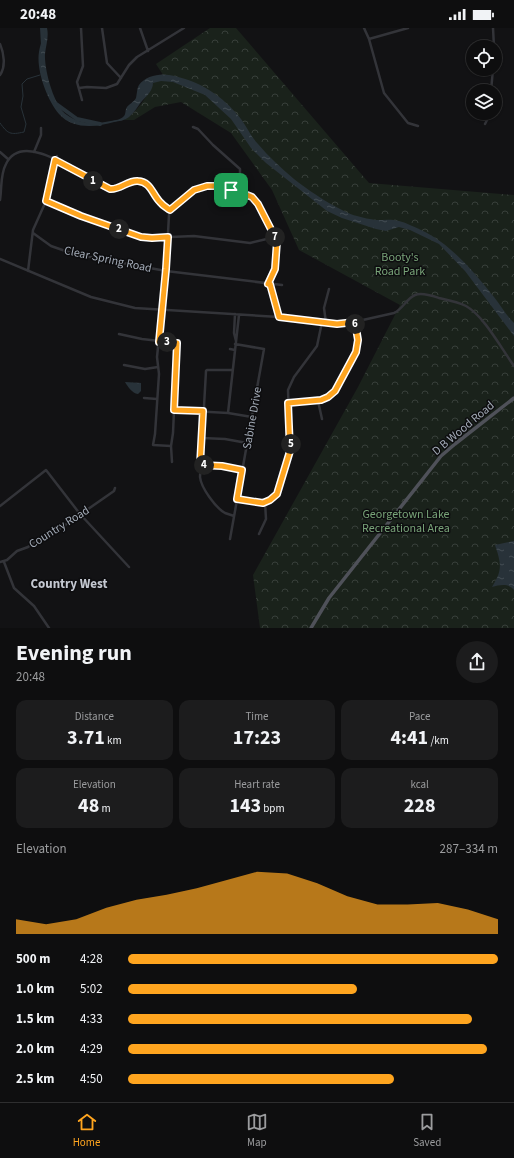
<!DOCTYPE html>
<meta charset="utf-8">
<style>
:root{--surface:#0e0e0f;--page:#1c1c1d;--text:#f1f3f6;--muted:#9b9c9e;--line:#2e2e2f;--accent:#ffa51f}
body{margin:0;font-family:"Source Sans 3",sans-serif;background:var(--page);color:var(--text);height:100vh;display:flex;flex-direction:column;font-size:15px;white-space:nowrap}
*{box-sizing:border-box;margin:0}
p{font-size:13px;color:var(--muted)}
.icon{flex:none;width:22px;height:22px;fill:none;stroke:currentColor;stroke-width:2;stroke-linecap:round;stroke-linejoin:round}
.map{position:relative;height:600px;overflow:hidden}
.details{display:flex;flex-direction:column;background:var(--surface);flex:1}
.details>*{flex:none}
.controls{position:absolute;left:466px;top:12px;display:grid;gap:8px}
.controls a{display:grid;place-items:center;width:36px;height:36px;border-radius:50%;background:var(--surface);box-shadow:0 1px 3px #0004,0 0 0 1px var(--line);font-size:20px}
.pin{position:absolute;display:grid;place-items:center;width:34px;height:34px;color:#fff;margin:-17px;border-radius:8px;box-shadow:0 2px 6px #0006}
.km{position:absolute;width:20px;height:20px;margin:-10px;border-radius:50%;background:#222;color:#fff;font-size:11px;line-height:20px;text-align:center}
.round{display:grid;place-items:center;flex:none;width:42px;height:42px;border-radius:21px;background:var(--page)}
.headline{display:flex;align-items:center;justify-content:space-between;height:68px;padding:0 16px}
h1{font-size:22px;font-weight:700;line-height:30px}
.figures{display:grid;grid-template-columns:repeat(3,1fr);gap:6px;height:68px;padding:4px 16px}
.figures div{display:grid;align-content:center;border-radius:10px;background:var(--page);text-align:center}
.figures b{font-size:20px;font-weight:700}
.figures small{font-size:11px;font-weight:400}
.figures p{font-size:11px}
.chart{height:112px;padding:8px 16px}
.chart p{display:flex;justify-content:space-between}
.chart svg{width:100%;height:72px;margin-top:4px;fill:var(--accent);opacity:.7}
ul{padding:0 16px;list-style:none;font-size:13px}
li{display:grid;grid-template-columns:64px 48px 1fr;align-items:center;height:30px}
li i{height:10px;border-radius:5px;background:var(--accent)}
.status{display:flex;justify-content:space-between;align-items:center;height:28px;padding:0 20px;background:var(--surface);direction:ltr}
.status svg{height:11px;fill:currentColor}
.tabs{display:flex;justify-content:space-around;align-items:center;height:56px;border-top:1px solid var(--line);background:var(--surface);font-size:11px;color:var(--muted)}
.tabs a{display:grid;justify-items:center;gap:2px}
.tabs .on{color:var(--accent)}
.map>svg:first-child{display:block}
.park{fill:url(#park-crowns)}
.water{fill:url(#water-ripples)}
.lines{fill:none;stroke-linecap:round;stroke-linejoin:round}
.stream{stroke:#283239;stroke-width:1}
.river{stroke:#283239;stroke-width:4}
.minor{stroke:#333439;stroke-width:2.5}
.major{stroke:#4f5159;stroke-width:3.5}
.route-casing{stroke:#fff;stroke-width:8}
.route{stroke:#ffa51f;stroke-width:5}
.labels{text-anchor:middle;stroke-width:3;stroke-linejoin:round;paint-order:stroke}
.park-label{font-size:12px;fill:#78a378;stroke:#0d0d0f}
.street-label{font-size:12px;fill:#a2aab6;stroke:#0d0d0f}
.neighbourhood-label{font-size:13px;font-weight:bold;fill:#c4c8d1;stroke:#0d0d0f}
</style>
<div class="status"><b>20:48</b><svg viewBox="0 0 49 12"><path d="M0 12V9h3v3zM5 12V6h3v6zM10 12V3h3v9zM15 12V0h3v12zM26 1h20v11H26zM47 4h2v5h-2z"/></svg></div>
<div class="map">
<svg width="514" height="600" viewBox="0 0 514 600">
<defs>
<pattern id="park-crowns" width="20" height="18" patternUnits="userSpaceOnUse"><rect width="20" height="18" fill="#1a221b"/><path d="M2 6a3 3 0 1 1 6 0M12 15a3 3 0 1 1 6 0" fill="none" stroke="#383f3a"/></pattern>
<pattern id="water-ripples" width="26" height="14" patternUnits="userSpaceOnUse"><rect width="26" height="14" fill="#283239"/><path d="M2 4q2-2 4 0t4 0M15 11q2-2 4 0t4 0" fill="none" stroke="#444d53"/></pattern>
</defs>
<rect width="100%" height="100%" fill="#121214"/>
<path class="park" d="M210,0h26l133,155 145,12v433h-254l-7,-53 105,-188 42,-82 -101,-55 -27,-60 -41,-57 -50,-31 -26,5 -21,13h-10c13,-8 24,-24 29,-37l3,-2h11l-11,-17z"/>
<path class="water" d="M41,0h6c2,9 -1,17 -2,26 -1,15 9,53 22,61 14,10 29,9 44,6 4,-1 10,-1 13,-5 2,-2 1,-6 3,-9 2,-3 7,-5 9,-9 1,-4 1,-10 3,-13 6,-9 21,-12 30,-10 30,5 54,21 72,44 6,8 10,18 17,25 11,13 23,24 36,35 12,10 48,34 63,37 6,2 13,3 19,4 8,0 16,-1 23,1 8,2 15,6 22,9 30,14 52,41 73,67 7,9 12,18 20,26v13l-49,-65 -26,-27 -29,-14 -11,-3 -13,4 -10,-2 -34,-11 -15,-7 -61,-48 -15,-15 -20,-29 -26,-24 -32,-13 -12,-1 -8,2c0,7 -6,13 -11,18 -4,5 -8,12 -13,16 -5,4 -10,4 -15,5 -17,5 -41,8 -55,-8 -12,-14 -23,-44 -20,-62 2,-12 5,-11 2,-24z
M125,354l16,1v8l-3,3c-6,-1 -10,-7 -13,-12z
M514,513v49c-6,-7 -14,-5 -22,-3 11,-17 9,-24 3,-42z"/>
<g class="lines">
<path class="stream" d="M0,95c8,11 10,12 24,9l2,-8 -5,-17 2,-11 -1,-12 5,-5 13,-4"/>
<path class="river" d="M42,0l1,17
M55,75l22,16 23,5"/>
<path class="minor" d="M81,0l2,38 -6,16 5,18
M102,0l5,35 14,15
M140,0l8,23
M364,0l5,11 15,54 24,30 10,3
M493,0l1,19
M369,11l39,-11
M0,16c4,9 6,23 0,31
M79,60l8,-1 19,1 11,-4 12,-19 8,-8 47,-29
M491,63l2,-22
M485,96l3,-6 1,-5
M193,99l5,2 15,16 27,24v4l-9,17
M0,124l8,7
M34,124l7,-17v-7
M0,172c2,-12 0,-25 6,-36 15,-31 62,2 81,14 6,4 14,7 22,11 12,5 22,-15 37,-6 7,5 9,14 14,20 3,3 7,5 11,7
M46,173l35,15 66,22 47,-2 56,7 25,-6
M33,205l18,13 23,8 92,17 116,14
M0,231l91,38 44,11 144,9 58,7h8l49,-11c9,-4 12,-14 21,-18 7,-3 18,1 24,3 9,2 19,4 27,8 18,10 35,42 48,60
M28,243l5,-41 13,-29 11,-45
M270,256l9,33
M235,286l-1,19 2,8
M326,295l-2,-15 5,-19
M119,306l23,5 35,4 -4,90 -2,13 1,16
M230,321l5,1
M124,337l21,4 13,-2
M232,342h-25l-1,1 -6,106c1,11 16,31 25,36 3,1 6,2 9,3
M144,370l13,1
M318,373l4,18
M289,375l32,-3 8,-4 6,-5 22,-39 1,-12 -3,-18
M174,382l54,3 24,4
M228,385l11,-98
M202,410l23,1 22,4
M171,418l-18,-1 2,-11 4,-60 -2,-17 9,-88 3,-54 1,-5 3,-4 21,-15 9,-4 12,-1 29,8 8,3 6,7 19,37 -2,28 -7,15
M200,437l22,1 20,4
M237,471l26,4 7,-3 7,-7 13,-42 -2,-61 6,-13 23,-31 5,-24
M0,478l46,-36 34,44 49,53
M259,506l7,-15 -1,-17
M230,511l34,-190 -29,-5
M0,534l7,-2 10,-9 11,-4 12,-9 18,-8 56,-39 1,-3
M4,534l10,26 20,18 15,22"/>
<path class="major" d="M311,600l18,-30 112,-142 14,-12 59,-46"/>
</g>
<g class="lines">
<g class="route-casing">
<path id="route" d="M55,132l55,29c10,1 18,-9 28,-8 13,1 14,13 22,21 3,4 7,6 10,8l24,-20 13,-4h8l15,4 17,5 5,2 6,7 19,37 -2,28 -7,15h2l9,33 58,7 18,-2 3,18 -2,12 -21,39 -7,6 -7,3 -33,3 2,48 -13,43 -7,6 -7,3 -26,-4 5,-29 -20,-4 -22,-1 3,-54 -29,-1 3,-67 -18,-1 7,-73 2,-32 -16,1 -11,-1 -60,-21 -35,-15z"/>
</g>
<use href="#route" class="route"/>
</g>
<g class="labels">
<g class="park-label">
<text x="400" y="233">Booty's<tspan x="400" dy="14">Road Park</tspan></text>
<text x="406" y="490">Georgetown Lake<tspan x="406" dy="14">Recreational Area</tspan></text>
</g>
<g class="street-label">
<text transform="translate(108 231) rotate(12)" y="4">Clear Spring Road</text>
<text transform="translate(252 390) rotate(-80)" y="4">Sabine Drive</text>
<text transform="translate(463 400) rotate(-40)" y="4">D B Wood Road</text>
<text transform="translate(59 499) rotate(-32)" y="4">Country Road</text>
</g>
<g class="neighbourhood-label">
<text x="69" y="560">Country West</text>
</g>
</g>
</svg>
<div class="controls">
<a><svg class="icon" aria-label="locate" viewBox="0 0 24 24"><circle cx="12" cy="12" r="6"/><path d="M12 2v4M12 18v4M2 12h4M18 12h4"/></svg></a>
<a><svg class="icon" aria-label="layers" viewBox="0 0 24 24"><path d="M12 4l9 5-9 5-9-5zM3 14l9 5 9-5"/></svg></a>
</div>
<div class="pin" style="left:231px;top:162px;background:#1e9e55"><svg class="icon" aria-label="arrive" viewBox="0 0 24 24"><path d="M6 21V4h12l-3 4 3 4H6"/></svg></div>
<b class="km" style="left:93px;top:153px">1</b>
<b class="km" style="left:119px;top:201px">2</b>
<b class="km" style="left:167px;top:314px">3</b>
<b class="km" style="left:204px;top:437px">4</b>
<b class="km" style="left:291px;top:416px">5</b>
<b class="km" style="left:355px;top:296px">6</b>
<b class="km" style="left:275px;top:209px">7</b>
</div>
<section class="details">
<div class="headline"><div><h1>Evening run</h1><p>20:48</p></div><a class="round"><svg class="icon" aria-label="share" viewBox="0 0 24 24"><path d="M12 15V3M7 8l5-5 5 5M5 13v7h14v-7"/></svg></a></div>
<div class="figures">
<div><p>Distance</p><b>3.71<small> km</small></b></div>
<div><p>Time</p><b>17:23</b></div>
<div><p>Pace</p><b>4:41<small> /km</small></b></div>
</div>
<div class="figures">
<div><p>Elevation</p><b>48<small> m</small></b></div>
<div><p>Heart rate</p><b>143<small> bpm</small></b></div>
<div><p>kcal</p><b>228</b></div>
</div>
<div class="chart"><p><span>Elevation</span>287–334 m</p>
<svg viewBox="0 0 160 44" preserveAspectRatio="none"><path d="M0 44V35L10 38L20 35L30 28L40 23L50 20L60 16L70 11L80 6L90 7L100 13L110 21L120 26L130 26L140 25L150 29L160 35V44z"/></svg>
</div>
<ul>
<li><b>500 m</b>4:28<i style="width:100%"></i></li>
<li><b>1.0 km</b>5:02<i style="width:62%"></i></li>
<li><b>1.5 km</b>4:33<i style="width:93%"></i></li>
<li><b>2.0 km</b>4:29<i style="width:97%"></i></li>
<li><b>2.5 km</b>4:50<i style="width:72%"></i></li>
</ul>
</section>
<nav class="tabs">
<a class="on"><svg class="icon" aria-label="home" viewBox="0 0 24 24"><path d="M3 11l9-7 9 7M6 9v11h12V9"/></svg>Home</a>
<a><svg class="icon" aria-label="map" viewBox="0 0 24 24"><path d="M3 6l6-2 6 2 6-2v14l-6 2-6-2-6 2zM9 4v14M15 6v14"/></svg>Map</a>
<a><svg class="icon" aria-label="saved" viewBox="0 0 24 24"><path d="M7 4h10v16l-5-4-5 4z"/></svg>Saved</a>
</nav>
